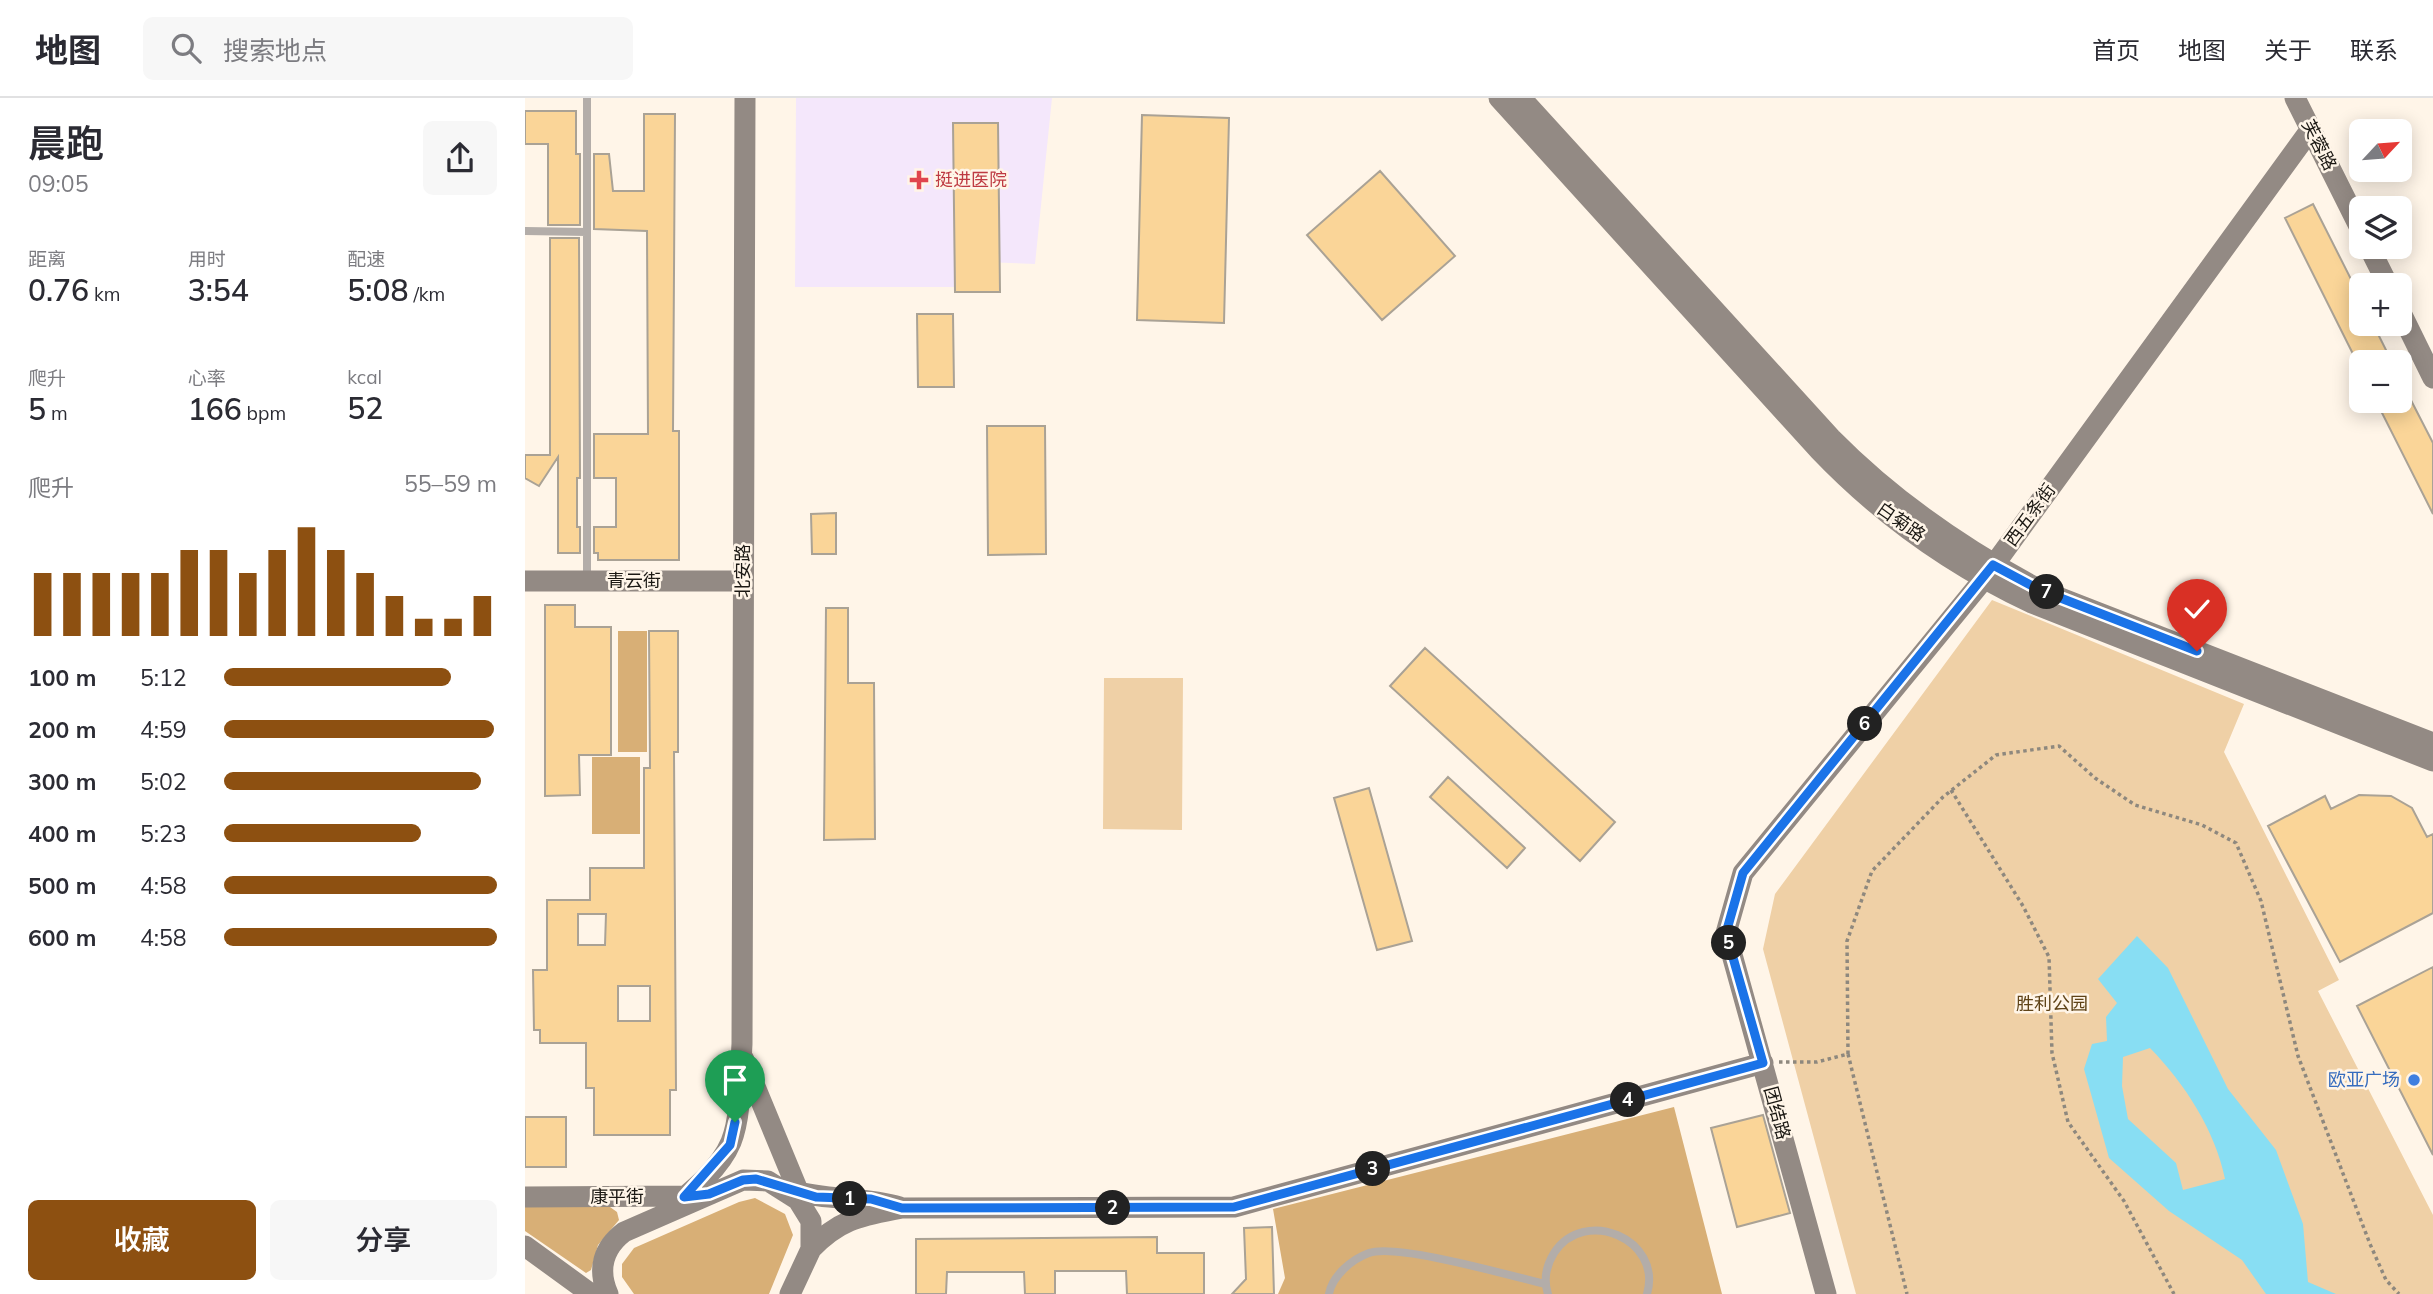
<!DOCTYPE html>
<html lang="zh">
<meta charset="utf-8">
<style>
:root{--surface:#fff;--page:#f7f7f7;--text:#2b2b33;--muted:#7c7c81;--line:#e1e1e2;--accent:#8d5011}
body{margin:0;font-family:Mulish,"Noto Sans SC",sans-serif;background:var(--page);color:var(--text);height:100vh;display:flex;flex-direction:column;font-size:26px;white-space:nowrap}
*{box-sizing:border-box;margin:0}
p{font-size:23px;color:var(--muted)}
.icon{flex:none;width:38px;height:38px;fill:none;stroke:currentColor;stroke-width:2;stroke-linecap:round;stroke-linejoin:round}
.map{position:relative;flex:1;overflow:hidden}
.drawer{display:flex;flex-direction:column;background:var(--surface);width:525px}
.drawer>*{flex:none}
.needle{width:46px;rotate:64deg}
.controls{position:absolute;left:1824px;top:21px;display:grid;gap:14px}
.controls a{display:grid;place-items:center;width:63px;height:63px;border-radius:10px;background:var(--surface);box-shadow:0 4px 18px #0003;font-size:35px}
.pin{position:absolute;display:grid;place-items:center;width:60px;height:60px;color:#fff;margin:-72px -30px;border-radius:50% 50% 50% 0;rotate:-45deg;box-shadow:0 0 7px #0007}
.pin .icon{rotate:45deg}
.km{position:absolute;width:35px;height:35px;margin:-18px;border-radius:50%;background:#222;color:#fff;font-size:19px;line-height:35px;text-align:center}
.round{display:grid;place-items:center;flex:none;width:74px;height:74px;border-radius:10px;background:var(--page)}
.overview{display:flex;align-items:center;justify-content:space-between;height:119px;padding:0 28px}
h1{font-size:38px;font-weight:600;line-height:52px}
.stats{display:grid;grid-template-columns:repeat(3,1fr);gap:10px;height:119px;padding:7px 28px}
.stats div{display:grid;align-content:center}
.stats b{font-size:30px;font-weight:600}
.stats small{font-size:19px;font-weight:400}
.stats p{font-size:19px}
.chart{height:196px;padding:14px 28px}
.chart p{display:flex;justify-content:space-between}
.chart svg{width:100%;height:126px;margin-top:7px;stroke:var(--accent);stroke-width:6}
.action{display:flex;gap:14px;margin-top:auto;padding:14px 28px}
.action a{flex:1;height:80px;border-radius:10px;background:var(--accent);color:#fff;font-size:28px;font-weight:600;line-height:80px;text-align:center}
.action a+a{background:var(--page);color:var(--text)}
ul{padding:0 28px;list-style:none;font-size:23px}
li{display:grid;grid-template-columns:112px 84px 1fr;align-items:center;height:52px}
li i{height:18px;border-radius:9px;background:var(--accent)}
header{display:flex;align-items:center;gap:42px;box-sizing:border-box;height:98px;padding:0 35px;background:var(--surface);border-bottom:2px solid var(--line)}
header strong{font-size:33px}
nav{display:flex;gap:38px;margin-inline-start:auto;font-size:24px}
.search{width:490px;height:63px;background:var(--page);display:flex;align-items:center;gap:18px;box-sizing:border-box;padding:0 24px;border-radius:10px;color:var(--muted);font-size:26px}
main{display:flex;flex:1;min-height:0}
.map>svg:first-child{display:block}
.medical{fill:#f4e7fb}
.green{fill:#efd0a6}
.forest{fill:#d8af76}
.water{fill:#88def3;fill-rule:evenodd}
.building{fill:#fad598;stroke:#aaa295;stroke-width:2;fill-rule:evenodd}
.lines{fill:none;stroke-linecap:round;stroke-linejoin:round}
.path{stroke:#8e887e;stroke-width:3.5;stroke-dasharray:3.5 3.5;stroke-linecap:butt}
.lane{stroke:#b3ada9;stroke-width:8}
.secondary{stroke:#938a84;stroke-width:21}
.route-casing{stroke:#fff;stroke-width:14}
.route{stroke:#1a73e8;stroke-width:9}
.health-dot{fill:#e0444e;stroke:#fff5e8;stroke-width:2.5}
.shop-dot{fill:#3f7fe0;stroke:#fff5e8;stroke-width:2.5}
.labels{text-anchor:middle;stroke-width:5;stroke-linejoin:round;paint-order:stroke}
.street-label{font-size:18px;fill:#1b1813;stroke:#fff5e8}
.health-label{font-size:18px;fill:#be3a42;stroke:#fff5e8;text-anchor:start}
.park-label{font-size:18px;fill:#5f4317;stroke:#fff5e8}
.shop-label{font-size:18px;fill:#366cbe;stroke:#fff5e8;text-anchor:end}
</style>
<header>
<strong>地图</strong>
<div class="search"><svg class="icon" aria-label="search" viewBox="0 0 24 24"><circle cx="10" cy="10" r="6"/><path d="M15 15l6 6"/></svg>搜索地点</div>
<nav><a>首页</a><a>地图</a><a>关于</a><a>联系</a></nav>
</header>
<main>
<section class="drawer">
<div class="overview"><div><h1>晨跑</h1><p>09:05</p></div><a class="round"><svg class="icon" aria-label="share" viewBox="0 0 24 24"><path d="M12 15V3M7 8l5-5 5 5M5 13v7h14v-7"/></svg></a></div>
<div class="stats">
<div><p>距离</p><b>0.76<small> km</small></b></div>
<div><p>用时</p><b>3:54</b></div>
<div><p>配速</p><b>5:08<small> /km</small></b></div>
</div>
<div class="stats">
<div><p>爬升</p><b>5<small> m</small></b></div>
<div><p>心率</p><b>166<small> bpm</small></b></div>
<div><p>kcal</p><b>52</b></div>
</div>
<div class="chart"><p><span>爬升</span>55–59 m</p>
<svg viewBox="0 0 160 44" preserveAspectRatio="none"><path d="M5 44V22M15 44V22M25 44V22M35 44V22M45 44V22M55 44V14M65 44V14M75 44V22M85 44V14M95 44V6M105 44V14M115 44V22M125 44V30M135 44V38M145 44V38M155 44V30"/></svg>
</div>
<ul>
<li><b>100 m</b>5:12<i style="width:83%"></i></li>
<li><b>200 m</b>4:59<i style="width:99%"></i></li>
<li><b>300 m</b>5:02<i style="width:94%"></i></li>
<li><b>400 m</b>5:23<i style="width:72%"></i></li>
<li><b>500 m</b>4:58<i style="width:100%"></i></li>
<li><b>600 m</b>4:58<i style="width:100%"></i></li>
</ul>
<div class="action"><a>收藏</a><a>分享</a></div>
</section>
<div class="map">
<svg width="1908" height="1196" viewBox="0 0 1908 1196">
<rect width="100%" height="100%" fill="#fff5e8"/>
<path class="medical" d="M271,0h256l-17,166 -51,-2 1,25h-190z"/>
<path class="green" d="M1467,502l252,104 -20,48 115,228 -21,11 115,224v79h-577l-93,-345 12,-55z
M579,580h79l-1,152 -79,-1z"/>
<path class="forest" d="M93,533h29v121h-29z
M115,659v77h-48v-77z
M1149,1009l48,187h-444l7,-16 -12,-69z
M230,1100l30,16 8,21 -24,59h-135l-12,-17v-13l12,-16 105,-46z
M0,1109h85l7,5 2,8 -21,25 -7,25 -5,3 -61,-42z"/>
<path class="water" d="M1612,838l31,32 60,121 48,61 27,74 5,58 28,12h-70l-24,-34 -73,-49 -60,-53 -25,-89 8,-25 15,-3 -1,-24 11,-14 -19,-24zM1625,950c35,36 65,82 75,131l-42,11 -7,-27 -48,-44 -6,-33 1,-29z"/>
<path class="building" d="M0,13h51v43h4v71h-32v-81h-23z
M119,16h31l-2,317h6v129h-81v-7h-4v-26h22v-49h-22v-44h54l-1,-203 -53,-2v-75h15l4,37h31z
M617,17l87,3 -5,205 -87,-3z
M428,25h45l2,169h-45z
M855,73l75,85 -73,64 -75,-85z
M1788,106l48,95v25h12l19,38h-35l-72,-144z
M25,140h29l1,240h-3v49h3v26h-22v-96l-19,29 -14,-8v-23h25z
M392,216h36l1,73h-36z
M1874,279l34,66v71l-57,-113h23z
M462,328h58l1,128 -58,1z
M311,415v41h-24l-1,-40z
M20,507h30v22h36v128h-32l1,40 -35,1z
M301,510h22v75h26l1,156 -51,1z
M124,533h29v121h-4l2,338h-6v45h-76v-47h-8v-45h-46v-13h-6l-1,-60h14v-70h43v-32h54v-100h6zM53,816h28l-1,31h-27zM93,888h32v35h-32z
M900,550l190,174 -35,39 -190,-175z
M923,679l77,71 -18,20 -77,-71z
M844,690l43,153 -35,9 -43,-152z
M1834,697l32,1 21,12 15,29 6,-3v79l-93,49 -72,-136 57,-30 6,13z
M1908,869v188l-76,-149z
M1238,1017l27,98 -53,14 -26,-99z
M0,1019h41v50h-41z
M747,1129l2,67h-42l14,-15 -2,-51z
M632,1139v16h47v41h-77l-1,-23h-71v23h-30l-1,-22h-77l-1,22h-30v-55z"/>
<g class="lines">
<path class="path" d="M1426,692l72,116 26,51 3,96 16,69 56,79 50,93
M1323,956l-1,-113 25,-70 71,-74 53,-42 63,-9 36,32 40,27 67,20 34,18 25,58 37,155 72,188 16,36 13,14
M1254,964h38l31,-8 59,240"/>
<path class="lane" d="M62,0v483
M0,133l62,1
M804,1196c3,-18 23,-35 40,-41 28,-10 142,23 176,31
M1023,1196c-5,-15 -2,-28 6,-41 30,-47 109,-14 93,41"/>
<path class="secondary" d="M974,0l320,352c61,64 134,116 213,153l401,158
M996,0l310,340c61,62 132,111 209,152l393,153
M1770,0l66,132
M1844,149l19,38
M1874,211l34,69
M0,483h218
M219,962l60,145
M266,1092c36,11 72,6 109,17
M0,1099l165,-1
M140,1115c23,-19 54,-42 66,-71 11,-28 9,-68 11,-98l3,-946
M0,1148l66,48
M286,1151c30,-31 51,-33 91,-41l332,-1 529,-144
M83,1196c-11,-25 -5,-46 16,-62l119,-52 25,1 30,19 13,21v28l-21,45
M1301,1196l-100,-361 17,-60 240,-293 328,-451"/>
</g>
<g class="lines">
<g class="route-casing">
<path id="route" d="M210,1024l-5,23 -46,52 25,-3 34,-14 13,-1 60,18 55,2 31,9 332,-1 529,-144 -37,-130 17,-60 250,-308 47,25 157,61"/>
</g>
<use href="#route" class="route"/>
</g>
<path class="health-dot" d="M390.5 71.5h7v7h7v7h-7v7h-7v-7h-7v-7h7z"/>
<circle class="shop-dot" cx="1889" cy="982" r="7"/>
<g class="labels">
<g class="street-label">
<text transform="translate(1794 47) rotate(63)" y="6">芙蓉路</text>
<text transform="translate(1505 417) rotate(-54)" y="6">西五条街</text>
<text transform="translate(1376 424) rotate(35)" y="6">白菊路</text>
<text transform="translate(218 473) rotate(-90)" y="6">北安路</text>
<text x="109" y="489">青云街</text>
<text transform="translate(1252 1015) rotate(75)" y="6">团结路</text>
<text x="92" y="1105">康平街</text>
</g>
<g class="health-label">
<text x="410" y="88">挺进医院</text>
</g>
<g class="park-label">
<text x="1527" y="912">胜利公园</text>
</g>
<g class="shop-label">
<text x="1875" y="988">欧亚广场</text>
</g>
</g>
</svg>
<div class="controls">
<a><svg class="needle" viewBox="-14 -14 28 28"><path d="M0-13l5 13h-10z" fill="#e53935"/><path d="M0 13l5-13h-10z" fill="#7c7c81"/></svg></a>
<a><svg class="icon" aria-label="layers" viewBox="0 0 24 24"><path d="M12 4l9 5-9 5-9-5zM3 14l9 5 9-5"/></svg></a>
<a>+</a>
<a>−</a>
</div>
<div class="pin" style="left:210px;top:1024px;background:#1e9e55"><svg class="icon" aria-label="arrive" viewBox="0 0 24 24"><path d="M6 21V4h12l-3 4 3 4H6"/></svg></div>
<div class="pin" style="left:1672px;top:553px;background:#d93025"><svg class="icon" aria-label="check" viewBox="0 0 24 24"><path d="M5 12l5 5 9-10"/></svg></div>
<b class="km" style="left:325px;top:1101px">1</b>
<b class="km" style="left:588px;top:1110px">2</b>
<b class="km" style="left:848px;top:1071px">3</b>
<b class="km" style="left:1103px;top:1002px">4</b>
<b class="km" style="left:1204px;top:845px">5</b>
<b class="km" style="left:1340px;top:626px">6</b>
<b class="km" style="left:1522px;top:494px">7</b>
</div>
</main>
